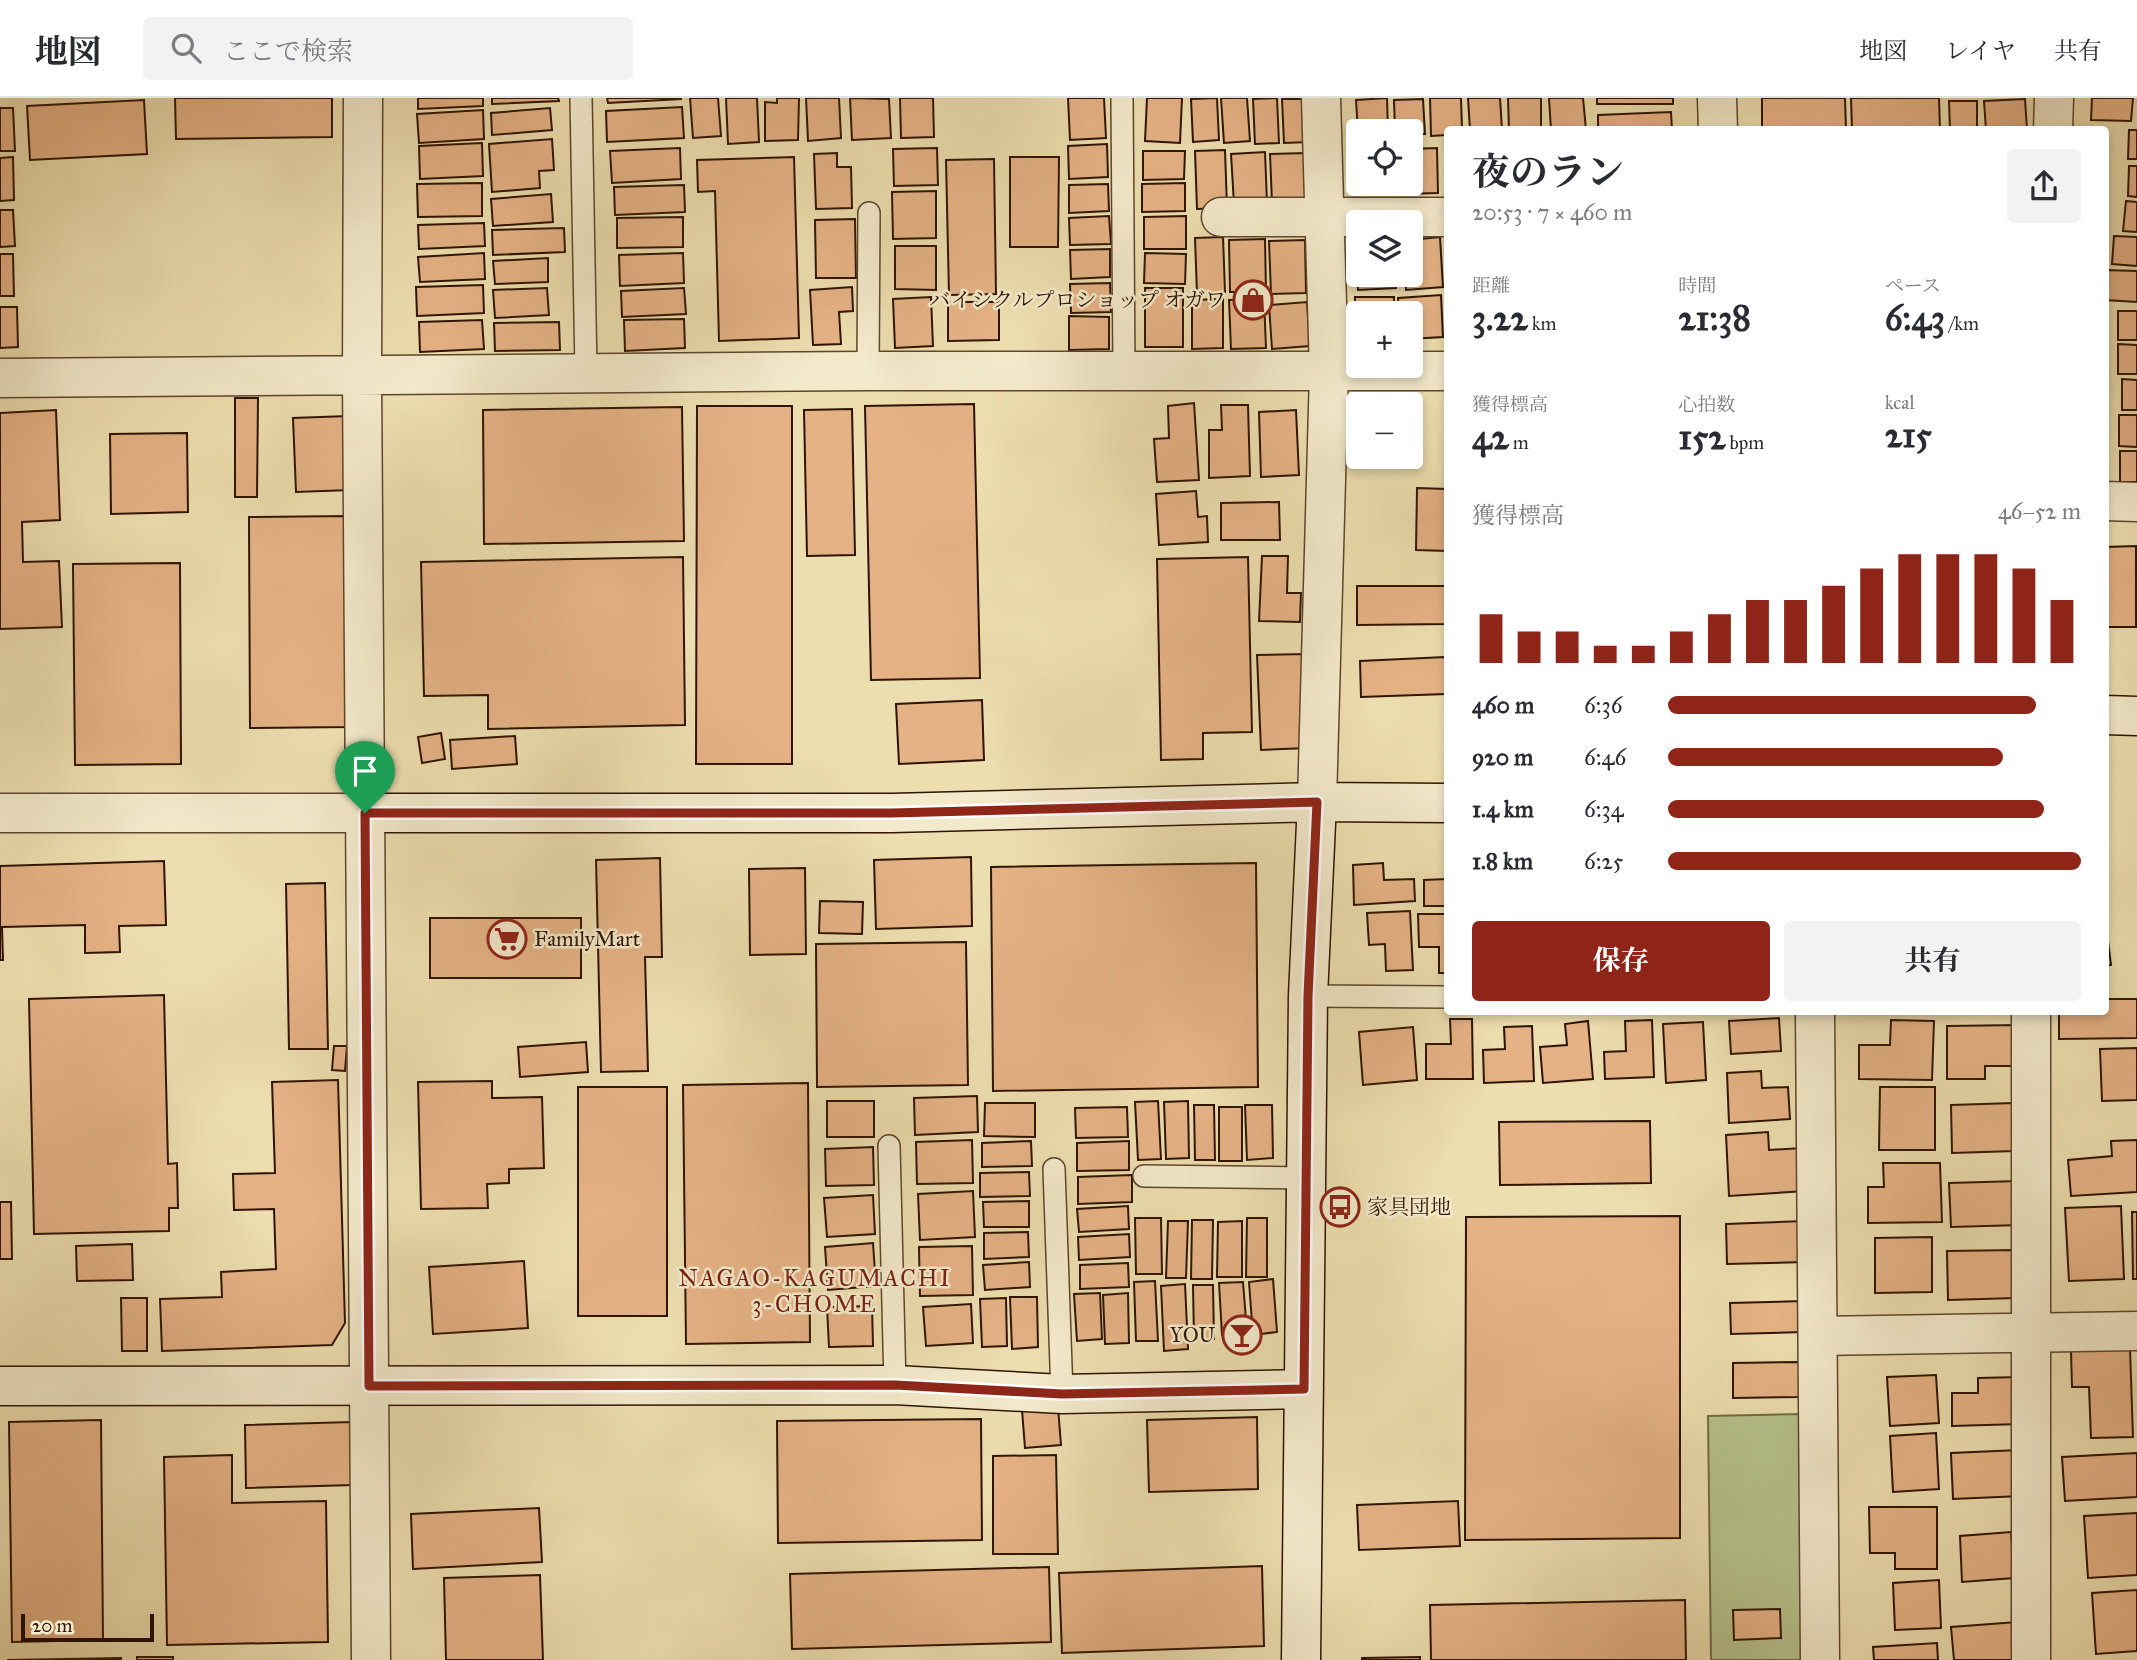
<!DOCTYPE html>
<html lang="ja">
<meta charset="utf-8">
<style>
:root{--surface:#fff;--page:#f2f2f3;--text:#2b2b33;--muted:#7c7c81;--line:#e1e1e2;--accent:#8f2418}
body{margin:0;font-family:"IM FELL Great Primer","Noto Serif JP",serif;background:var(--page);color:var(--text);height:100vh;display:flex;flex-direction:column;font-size:26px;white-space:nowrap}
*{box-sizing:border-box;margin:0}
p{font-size:23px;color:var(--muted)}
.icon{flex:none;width:38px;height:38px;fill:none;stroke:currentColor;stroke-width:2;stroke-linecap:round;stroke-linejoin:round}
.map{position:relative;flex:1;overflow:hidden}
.side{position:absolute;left:1444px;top:28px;width:665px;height:889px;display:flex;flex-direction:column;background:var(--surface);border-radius:7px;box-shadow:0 4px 10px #0003}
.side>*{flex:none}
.tools{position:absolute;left:1346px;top:21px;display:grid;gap:14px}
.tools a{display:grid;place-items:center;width:77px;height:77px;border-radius:7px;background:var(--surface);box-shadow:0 4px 10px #0003;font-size:35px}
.scale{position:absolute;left:21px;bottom:18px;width:133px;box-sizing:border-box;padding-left:7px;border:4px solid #2f1400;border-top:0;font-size:19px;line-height:24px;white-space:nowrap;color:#2f1400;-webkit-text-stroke:5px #f3eacb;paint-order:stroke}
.pin{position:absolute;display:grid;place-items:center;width:60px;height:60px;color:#fff;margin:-72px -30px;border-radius:50% 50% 50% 0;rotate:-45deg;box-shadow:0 0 7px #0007}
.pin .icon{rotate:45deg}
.round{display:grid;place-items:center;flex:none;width:74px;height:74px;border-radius:7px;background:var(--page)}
.overview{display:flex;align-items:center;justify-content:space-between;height:119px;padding:0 28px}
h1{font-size:38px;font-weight:700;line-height:52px}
.metrics{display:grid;grid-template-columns:repeat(3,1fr);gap:10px;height:119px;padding:7px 28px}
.metrics div{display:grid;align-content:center}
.metrics b{font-size:35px;font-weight:700}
.metrics small{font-size:19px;font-weight:400}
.metrics p{font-size:19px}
.chart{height:196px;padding:14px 28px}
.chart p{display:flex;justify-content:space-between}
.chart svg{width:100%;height:126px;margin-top:7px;stroke:var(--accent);stroke-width:6}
.action{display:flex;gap:14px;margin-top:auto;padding:14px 28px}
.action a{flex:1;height:80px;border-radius:7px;background:var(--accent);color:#fff;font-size:28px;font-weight:700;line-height:80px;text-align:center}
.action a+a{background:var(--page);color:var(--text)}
ul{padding:0 28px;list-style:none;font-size:23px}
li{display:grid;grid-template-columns:112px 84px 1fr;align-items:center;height:52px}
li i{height:18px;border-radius:9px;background:var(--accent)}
header{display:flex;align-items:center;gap:42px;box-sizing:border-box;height:98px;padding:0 35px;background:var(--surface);border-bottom:2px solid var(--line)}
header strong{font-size:33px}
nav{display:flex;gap:38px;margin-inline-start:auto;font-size:24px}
.search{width:490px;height:63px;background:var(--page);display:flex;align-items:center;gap:18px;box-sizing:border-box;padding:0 24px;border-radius:7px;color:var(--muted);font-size:26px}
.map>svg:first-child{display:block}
.green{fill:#b6c28c;stroke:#726b46;stroke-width:2}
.building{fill:#e5b285;stroke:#2f1400;stroke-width:2}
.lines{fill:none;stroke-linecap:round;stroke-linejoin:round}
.lane-casing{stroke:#5e462c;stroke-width:24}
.street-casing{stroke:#5e462c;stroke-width:41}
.secondary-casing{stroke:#2f1400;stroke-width:41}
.lane{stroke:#f3eacb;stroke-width:21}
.street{stroke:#f3eacb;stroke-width:38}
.secondary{stroke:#f3eacb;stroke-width:38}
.route-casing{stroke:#fff;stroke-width:14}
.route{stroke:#8f2418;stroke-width:9}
.labels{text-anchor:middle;stroke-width:5;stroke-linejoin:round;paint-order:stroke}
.poi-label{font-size:21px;fill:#2f1400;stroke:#f3eacb;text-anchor:end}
.neighbourhood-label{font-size:23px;letter-spacing:2px;fill:#7a1f14;stroke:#f3eacb}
</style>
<header>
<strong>地図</strong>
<div class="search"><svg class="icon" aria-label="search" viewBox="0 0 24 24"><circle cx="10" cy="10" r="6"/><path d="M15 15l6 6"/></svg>ここで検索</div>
<nav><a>地図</a><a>レイヤ</a><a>共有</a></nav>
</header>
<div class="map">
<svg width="2137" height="1562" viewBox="0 0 2137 1562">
<rect width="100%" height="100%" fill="#eddeaf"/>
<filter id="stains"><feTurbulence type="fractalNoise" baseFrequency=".00286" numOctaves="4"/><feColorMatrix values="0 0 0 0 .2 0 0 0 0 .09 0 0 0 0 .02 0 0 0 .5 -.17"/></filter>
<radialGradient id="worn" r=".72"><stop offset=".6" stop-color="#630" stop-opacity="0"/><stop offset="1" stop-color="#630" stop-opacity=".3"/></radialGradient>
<path class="green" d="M1801,1316l1,246h-91l-3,-244z"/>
<path class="building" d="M175,0h157v39l-156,2z
M418,0h65v8l-65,3z
M492,0h66l1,3 -67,3z
M607,0h74v1l-73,4z
M690,0h28l3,38 -28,2z
M726,0h31l2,44 -31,2z
M777,0h22l-1,42 -33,1v-39l12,1z
M806,0h33l2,40 -33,3z
M850,0l39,1 2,39 -39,2z
M900,0h33l1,39 -33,1z
M1068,0h36l2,40 -36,2z
M1147,0h35l-2,45 -35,-2z
M1217,0l2,42 -26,2 -2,-43z
M1221,0h26l3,43 -26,2z
M1277,0l2,45 -24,1 -2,-45z
M1387,0l1,33h-30v2l-2,-33z
M1430,0h31l1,32h-15v5l-16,1z
M1468,0h32l2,32h-32z
M1508,0h33v32h-32z
M1549,0h34l3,32h-35z
M1597,0h76v6h-76z
M1762,0h83l1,32h-84z
M1851,0h88l1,32h-88z
M2092,0h41l-2,23 -40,-1z
M1282,1h25l2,43 -25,1z
M1423,1l2,35h-15v-3h-15l-1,-31z
M2025,1l2,31h-41l-2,-29z
M144,2l3,54 -117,6 -3,-54z
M1949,3h28v29h-27z
M682,9l2,31 -77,4 -1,-31z
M0,10h13l2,43h-15z
M550,10l2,22 -60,5 -1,-22z
M483,12l1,29 -65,4 -2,-29z
M1671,14l1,18h-74v-15z
M2129,32h8v29h-9z
M552,41l2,31 -15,1 1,17 -48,4 -3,-48z
M482,45l1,33 -63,3 -1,-33z
M1107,46l1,33 -39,2 -1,-33z
M1355,49h3v37h37v8l-37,2z
M680,50l1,31 -69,4 -2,-32z
M937,50l1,37 -44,1 -1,-37z
M1437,50l1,45 -37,1 -1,-10h10v-35z
M1225,52l2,58 -30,1 -2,-58z
M1143,53h42l-1,28 -41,1z
M1445,53h2v44h-1z
M1265,54l2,50 -33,2 -3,-50z
M837,55v14h14l1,41 -36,1 -2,-55z
M1306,55l2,48 -36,2 -2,-49z
M13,59l1,43 -14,1v-43z
M794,59l5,181 -80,3 -4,-150 -17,1 -1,-32z
M1010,59h49l-1,90h-48z
M994,61l2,135 -47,1 -3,-135z
M2129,68h8v31l-9,-1z
M482,85v33l-64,1 -1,-33z
M1185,85v28l-43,1v-28z
M1108,86l1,27 -40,2v-28z
M684,87l1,27 -70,3 -1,-28z
M936,93v47l-43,1 -1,-47z
M551,96l2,28 -60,4 -2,-27z
M2126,103l11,1v30l-14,-1z
M0,112h13l2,36 -15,1z
M1109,118l2,28 -41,1 -1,-27z
M1186,118v33h-42v-32z
M683,119v30l-66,1v-30z
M855,121l1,59h-40l-1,-58z
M484,125l1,23 -66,3 -1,-24z
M564,130l1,24 -72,3 -1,-25z
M2114,138l23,1v29l-25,-2z
M1223,139l2,55 -28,2 -2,-56z
M1440,139l3,50 -37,3 -1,-15h5v-35z
M1265,141l1,53h-36l-1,-52z
M1305,142l1,53 -35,1 -2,-53z
M895,148h41v44l-41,-1z
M1356,148h2v29h37l1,13 -38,2z
M1110,151v28l-39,2 -1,-29z
M484,155l1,26 -65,3 -2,-25z
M683,155l1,30 -64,3 -1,-31z
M1145,155l41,1 -1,30 -41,-1z
M0,156h13l1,42h-14z
M548,160v24l-53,2 -2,-23z
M2105,172l32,1v31l-32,-2z
M1110,185l1,29 -40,1 -1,-29z
M483,187l1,28 -67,3 -1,-29z
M852,189l1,24 -14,1 2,32 -28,1 -3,-55z
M547,190l2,27 -54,3 -2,-28z
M684,190l2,26 -64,3 -1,-26z
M1145,190h38v59h-38z
M1441,197l2,42 -33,2v-26h-11l-1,-15z
M931,199l2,49 -38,2 -2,-49z
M1355,199h39v16h-36v29h-3z
M1223,201v49l-31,1v-49z
M1264,201l2,49 -35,1 -2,-49z
M948,204h51v38l-51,1z
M1307,204l3,44 -38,3 -3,-44z
M0,209h17l1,40 -18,1z
M2118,213h19v29h-19z
M1069,218l40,1v32l-40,1z
M684,221l1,29 -60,3 -1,-31z
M482,222l2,29 -64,3 -1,-30z
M559,224l1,28 -65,1 -1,-28z
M2118,246l19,1v29h-19z
M2122,281l15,1v30h-15z
M235,300h23l-1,99h-22z
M1194,305l5,77 -42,2 -3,-43 15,-1 -1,-32z
M974,306l6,274 -109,2 -6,-274z
M1221,307h27l2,71 -41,2v-48h13z
M697,308h95v358h-96z
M682,309l2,134 -200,3 -1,-134z
M852,311l3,146 -48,1 -3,-146z
M56,312l4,110 -38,2 1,40 36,-1 3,66 -62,2v-216z
M1296,312l3,65 -38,2 -2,-65z
M2119,317h18v32l-18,-1z
M348,318l2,74 -54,2 -3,-74z
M187,335l1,79 -77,2 -1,-80z
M2120,353h17v31h-17z
M1417,390l30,1v62l-31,-1z
M1196,393l2,26 9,-1 1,26 -49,3 -3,-51z
M1279,404l1,38h-59v-37z
M348,418l2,211 -100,1 -1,-211z
M2136,448v81h-31v-80z
M1262,458h26l-1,37h14l-1,29 -41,-1z
M683,459l2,168 -197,4v-34l-64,1 -3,-134z
M1248,459l4,175 -49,1v26l-42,1 -4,-201z
M180,465l1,201 -106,1 -2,-201z
M1357,488h89l1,38 -90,1z
M1305,556l3,94 -47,2 -4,-95z
M1445,559l1,37 -85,3 -1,-36z
M982,602l2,60 -85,4 -3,-60z
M441,635l4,26 -23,4 -4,-26z
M515,638l2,28 -65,5 -2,-29z
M971,759l1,69 -96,3 -2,-69z
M660,760l2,99h-17l3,114 -47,1 -5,-212z
M164,763l2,64 -47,1 1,26 -35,1v-28l-83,2 1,33h-3v-94z
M1256,765l2,224 -265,4 -2,-224z
M1383,765l1,17 30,-1 1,22 -61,4 -1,-40z
M805,770l1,86 -56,1 -1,-86z
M1447,781v27h-23v-26z
M325,785l3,166h-39l-3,-165z
M820,803l43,1 -1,32 -43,-1z
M1410,813l3,59 -27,1 -1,-27 -16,1 -2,-32z
M1418,816h29v59h-8v-26h-20z
M430,820h151v60h-151z
M2105,820l6,47 -6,1z
M966,844l2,143 -151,2 -1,-143z
M164,897l4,169 9,-1 1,45h-9v23l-135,3 -5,-235z
M2105,901h32v39l-78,1v-27h46z
M1779,920l2,33 -50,3 -2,-33z
M1450,921h22l1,60h-47v-35h25z
M1652,922l2,57 -49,2 -1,-27 22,-1 -1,-30z
M1891,922l43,1 -2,59 -73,-1v-34h31z
M1588,923l5,58 -50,4 -3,-36 27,-2 -2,-21z
M1703,924l3,58 -40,3 -3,-59z
M2020,927v41h-35v13h-38v-53z
M1532,928l2,55 -50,2 -1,-33 22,-1 -1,-22z
M1413,929l4,53 -54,5 -4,-53z
M586,944l2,30 -68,5 -2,-30z
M334,948h13l-2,25 -13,-1z
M2137,950v52l-35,1 -2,-52z
M1761,973l1,17 26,-1 2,32 -61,4 -2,-50z
M338,982l7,243 -13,22 -170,6 -2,-52 62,-2 -1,-25 55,-3 -2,-60 -40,1 -1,-36 42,-1 -3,-91z
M492,983v17l50,-1 2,71 -35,1v14l-22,1 1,24 -67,1 -3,-127z
M808,985l2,259 -124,2 -3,-259z
M578,989h89v229h-89z
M1880,989h55v63h-56z
M977,998l1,36 -63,3 -1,-37z
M827,1003h47v36h-47z
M1158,1003l3,58 -23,1 -3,-58z
M1188,1003l1,57 -23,1 -2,-57z
M985,1005h50v34l-51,-1z
M2014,1005l1,48 -63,2 -1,-48z
M1194,1007h20l1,55h-20z
M1245,1007h27l1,53 -26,2z
M1127,1009l1,30 -52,1 -1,-30z
M1219,1009h23v54h-23z
M1650,1023l1,62 -151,2 -1,-63z
M1768,1034l1,18 33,-2 3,43 -76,5 -3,-61z
M972,1042l1,43 -56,1 -1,-42z
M2137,1042v52l-66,4 -3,-36 44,-4 -1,-15z
M1031,1043l1,25 -50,1v-24z
M1129,1043v29l-52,1v-28z
M873,1049l1,38 -48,1 -1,-37z
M1883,1065h57l2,59 -74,1v-36h16z
M1029,1074l1,24 -50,1v-24z
M1132,1077v27l-54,2v-27z
M2019,1083l2,44 -70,2 -2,-44z
M973,1093l2,46 -55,3 -2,-46z
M873,1097l2,39 -48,3 -3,-39z
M1029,1103v26h-45l-1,-25z
M0,1104h11l1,57h-12z
M1128,1108l1,23 -50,3 -2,-23z
M2121,1108l3,73 -55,2 -4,-73z
M2132,1114h5v67h-4z
M1680,1118v322l-215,2 1,-323z
M1135,1120h26l1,56h-26z
M1247,1120h20v59h-21z
M1192,1122h21l-1,59h-21z
M1168,1123h20l-2,57h-20z
M1242,1123v56h-25l1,-55z
M1804,1123l1,41 -78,2 -1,-40z
M1028,1134l1,25 -45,2v-26z
M1129,1136l1,23 -51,3 -1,-23z
M1932,1139v55l-57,1v-55z
M873,1145l3,43 -48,4 -3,-43z
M132,1146l1,36 -56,1 -1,-35z
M972,1148l1,49 -53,1 -1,-49z
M2016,1152v48l-68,2 -1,-49z
M524,1163l4,67 -95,6 -4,-67z
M1029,1164l1,25 -45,3 -2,-25z
M1128,1165l1,24 -49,2v-24z
M1273,1181l4,53 -24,3 -4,-53z
M1155,1183l3,60h-22l-2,-59z
M1243,1184l4,51 -25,2 -3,-52z
M1185,1186l3,65 -24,2 -3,-65z
M1193,1187h20l1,54h-20z
M1100,1195l2,46 -25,2 -3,-47z
M1128,1195l1,50 -24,1 -2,-49z
M1010,1199h27l1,50 -26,2z
M121,1200h26v53h-25z
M1006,1200l1,48 -25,1 -2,-48z
M1803,1203v31l-72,2 -1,-31z
M971,1206l2,39 -47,3 -3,-39z
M872,1208l1,40 -44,1 -2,-40z
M2130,1251l3,88 -42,1 -2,-51h-17l-1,-36z
M1801,1264v35l-68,1v-35z
M1936,1277l3,48 -49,3 -3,-49z
M2020,1279l1,47 -69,2v-33h26v-15z
M1058,1309l3,38 -36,3 -3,-38z
M1257,1319l1,72 -109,3 -2,-72z
M981,1321l1,121 -204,3 -1,-122z
M101,1322l2,220 -91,2 -3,-220z
M352,1324l2,63 -108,3 -1,-63z
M1936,1335l3,56 -46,3 -3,-56z
M2019,1352l2,46 -68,3 -2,-46z
M2137,1355v44l-72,4 -3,-44z
M232,1357v48l94,-2 2,141 -161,3 -3,-188z
M1056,1357l2,99h-65v-98z
M1458,1403l2,45 -101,4 -2,-45z
M1869,1409h68v62h-42v-16h-25z
M539,1410l3,54 -129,7 -2,-55z
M2137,1415v62l-49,3 -4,-62z
M2011,1434l3,46 -52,4 -2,-46z
M1262,1468l2,80 -202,7 -3,-80z
M1049,1469l2,75 -259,7 -2,-75z
M540,1477l3,85h-97l-2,-82z
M1939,1482l2,48 -46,2 -2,-47z
M2137,1492v61l-41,3 -4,-61z
M1685,1502l1,60h-255l-1,-55z
M1780,1511l1,29 -47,2 -1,-30z
M2017,1524l3,38h-66l-3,-33z
M1937,1545l1,17h-64l-1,-13z
M137,1559h36v3h-36z
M1420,1559v3h-58v-2z
M121,1560v2h-114z"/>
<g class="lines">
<g class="lane-casing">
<path id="lane" d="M581,0l5,274
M1122,0l2,272
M868,273l1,-158
M1308,898l139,1
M889,1048l6,239
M1054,1071l8,225
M1144,1078l162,2"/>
</g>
<g class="street-casing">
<path id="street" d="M363,0l-1,278 9,1284
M1717,0l1,32
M2053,32l1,-32
M1221,119h226
M0,280l868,-7h579
M2105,403l32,1
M1317,704l12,-430 -8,-274
M0,715h365
M1815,914l5,648
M2031,914v648
M1818,1238l319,-5"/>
</g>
<g class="secondary-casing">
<path id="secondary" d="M2105,617l32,1
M365,715h527l425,-11 130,1
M0,1288l895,-1 167,9 242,-5
M1301,1562l7,-664 9,-194"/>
</g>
<use href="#lane" class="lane"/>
<use href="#street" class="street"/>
<use href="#secondary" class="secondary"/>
</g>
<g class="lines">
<g class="route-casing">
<path id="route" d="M1317,704l-9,194 -4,393 -242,5 -167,-9 -526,1 -4,-573h527z"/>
</g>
<use href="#route" class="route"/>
</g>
<defs>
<g id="shop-ring" transform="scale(2.0125)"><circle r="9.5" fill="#f3eacb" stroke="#8f2418" stroke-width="1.5"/><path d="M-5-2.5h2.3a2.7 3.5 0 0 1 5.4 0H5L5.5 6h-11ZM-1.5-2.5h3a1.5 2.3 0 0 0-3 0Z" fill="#8f2418"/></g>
<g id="supermarket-ring" transform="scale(2.0125)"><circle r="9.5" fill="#f3eacb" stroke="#8f2418" stroke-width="1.5"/><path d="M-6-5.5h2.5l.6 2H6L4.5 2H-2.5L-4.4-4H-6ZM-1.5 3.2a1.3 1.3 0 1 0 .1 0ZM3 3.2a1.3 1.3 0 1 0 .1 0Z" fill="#8f2418"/></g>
<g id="bus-ring" transform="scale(2.0125)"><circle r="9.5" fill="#f3eacb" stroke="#8f2418" stroke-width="1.5"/><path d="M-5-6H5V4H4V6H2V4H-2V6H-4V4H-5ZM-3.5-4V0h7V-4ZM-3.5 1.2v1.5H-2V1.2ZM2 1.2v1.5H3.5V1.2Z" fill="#8f2418"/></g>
<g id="bar-ring" transform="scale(2.0125)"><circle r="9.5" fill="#f3eacb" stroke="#8f2418" stroke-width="1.5"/><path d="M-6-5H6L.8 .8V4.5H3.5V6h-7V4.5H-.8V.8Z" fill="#8f2418"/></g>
</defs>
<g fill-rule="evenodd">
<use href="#shop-ring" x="1253" y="202"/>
<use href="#supermarket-ring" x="507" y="841"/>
<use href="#bus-ring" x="1340" y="1109"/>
<use href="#bar-ring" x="1242" y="1237"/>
</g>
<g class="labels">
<g class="poi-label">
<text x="1226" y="209">バイシクルプロショップ オガワ</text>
<text x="534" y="848" text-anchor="start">FamilyMart</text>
<text x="1367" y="1116" text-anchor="start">家具団地</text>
<text x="1215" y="1244">YOU</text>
</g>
<g class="neighbourhood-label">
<text x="815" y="1188">NAGAO-KAGUMACHI<tspan x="815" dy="26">3-CHOME</tspan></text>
</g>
</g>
<rect width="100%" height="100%" filter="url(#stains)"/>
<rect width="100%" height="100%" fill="url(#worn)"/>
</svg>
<div class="tools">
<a><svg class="icon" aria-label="locate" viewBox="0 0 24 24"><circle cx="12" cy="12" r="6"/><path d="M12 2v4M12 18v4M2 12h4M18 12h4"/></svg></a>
<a><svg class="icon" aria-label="layers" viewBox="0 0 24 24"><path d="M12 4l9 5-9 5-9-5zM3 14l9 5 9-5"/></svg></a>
<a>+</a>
<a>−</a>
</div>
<div class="scale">20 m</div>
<div class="pin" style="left:365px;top:715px;background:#1e9e55"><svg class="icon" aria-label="arrive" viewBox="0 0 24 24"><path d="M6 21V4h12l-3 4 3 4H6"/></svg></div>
<section class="side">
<div class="overview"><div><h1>夜のラン</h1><p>20:53 · 7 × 460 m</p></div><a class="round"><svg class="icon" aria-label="share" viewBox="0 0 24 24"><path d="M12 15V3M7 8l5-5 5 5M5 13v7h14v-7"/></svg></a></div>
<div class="metrics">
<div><p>距離</p><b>3.22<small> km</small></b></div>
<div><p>時間</p><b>21:38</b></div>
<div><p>ペース</p><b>6:43<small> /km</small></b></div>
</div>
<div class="metrics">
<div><p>獲得標高</p><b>42<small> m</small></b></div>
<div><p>心拍数</p><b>152<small> bpm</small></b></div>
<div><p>kcal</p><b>215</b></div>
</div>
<div class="chart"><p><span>獲得標高</span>46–52 m</p>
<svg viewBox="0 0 160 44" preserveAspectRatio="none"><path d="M5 44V27M15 44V33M25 44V33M35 44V38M45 44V38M55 44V33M65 44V27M75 44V22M85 44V22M95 44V17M105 44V11M115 44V6M125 44V6M135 44V6M145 44V11M155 44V22"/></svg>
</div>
<ul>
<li><b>460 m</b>6:36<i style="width:89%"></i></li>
<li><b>920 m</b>6:46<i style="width:81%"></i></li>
<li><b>1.4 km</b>6:34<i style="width:91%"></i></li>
<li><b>1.8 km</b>6:25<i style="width:100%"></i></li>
</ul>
<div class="action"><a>保存</a><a>共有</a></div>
</section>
</div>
